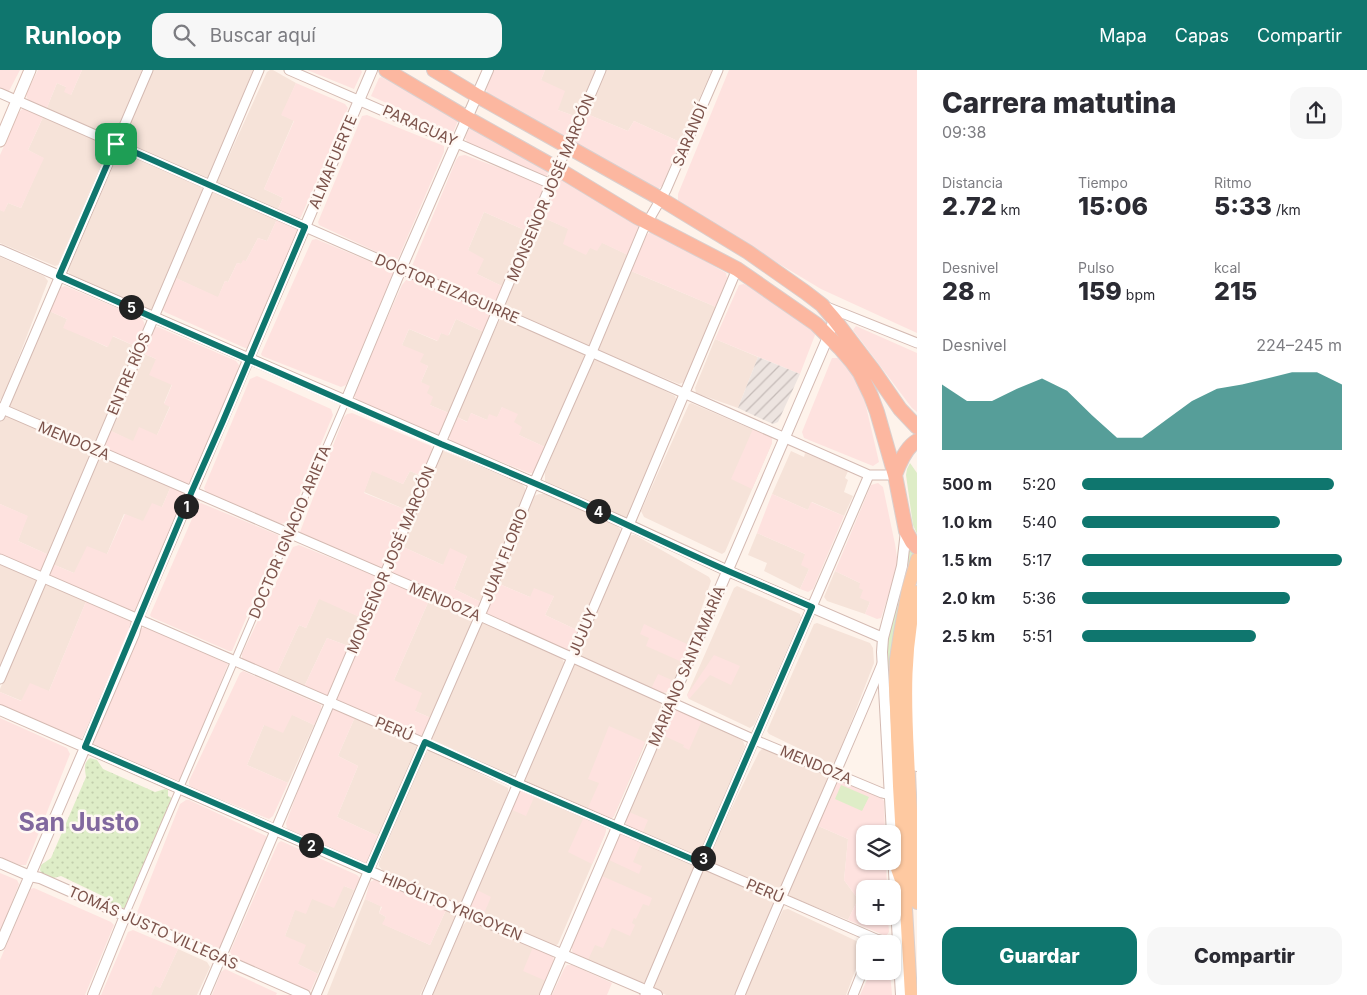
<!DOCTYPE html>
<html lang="es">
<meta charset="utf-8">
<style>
:root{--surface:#fff;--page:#f7f7f7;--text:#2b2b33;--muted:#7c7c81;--accent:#0f766e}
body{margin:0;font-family:Inter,sans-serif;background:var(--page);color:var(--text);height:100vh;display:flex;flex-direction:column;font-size:19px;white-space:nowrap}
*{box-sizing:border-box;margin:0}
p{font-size:16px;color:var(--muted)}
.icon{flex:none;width:28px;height:28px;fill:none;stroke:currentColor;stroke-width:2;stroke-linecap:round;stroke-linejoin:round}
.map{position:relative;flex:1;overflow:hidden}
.details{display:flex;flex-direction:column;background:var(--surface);width:450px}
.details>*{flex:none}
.buttons{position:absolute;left:856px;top:755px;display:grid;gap:10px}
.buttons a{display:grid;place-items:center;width:45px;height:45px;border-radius:10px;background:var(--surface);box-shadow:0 1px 4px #0004;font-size:25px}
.pin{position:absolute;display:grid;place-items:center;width:42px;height:42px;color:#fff;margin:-21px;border-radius:10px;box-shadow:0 2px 8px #0006}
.km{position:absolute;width:25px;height:25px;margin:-12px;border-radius:50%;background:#222;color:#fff;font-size:14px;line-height:25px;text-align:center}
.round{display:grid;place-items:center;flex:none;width:52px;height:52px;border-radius:15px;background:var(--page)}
.headline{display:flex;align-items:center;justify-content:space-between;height:85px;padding:0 25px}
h1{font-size:28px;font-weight:800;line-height:38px}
.metrics{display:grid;grid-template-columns:repeat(3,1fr);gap:8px;height:85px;padding:5px 25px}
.metrics div{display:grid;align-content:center}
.metrics b{font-size:25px;font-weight:800}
.metrics small{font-size:14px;font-weight:400}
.metrics p{font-size:14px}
.chart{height:140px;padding:10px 25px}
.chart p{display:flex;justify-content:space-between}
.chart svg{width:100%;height:90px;margin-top:5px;fill:var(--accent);opacity:.7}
.primary-button{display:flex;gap:10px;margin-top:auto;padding:10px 25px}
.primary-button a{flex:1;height:58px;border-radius:15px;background:var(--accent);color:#fff;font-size:20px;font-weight:800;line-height:58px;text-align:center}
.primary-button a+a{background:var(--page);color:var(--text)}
ul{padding:0 25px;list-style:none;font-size:16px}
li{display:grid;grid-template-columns:80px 60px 1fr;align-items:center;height:38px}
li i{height:12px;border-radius:6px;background:var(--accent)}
header{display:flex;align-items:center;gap:30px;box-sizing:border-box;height:70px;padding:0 25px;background:var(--accent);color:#fff}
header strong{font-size:24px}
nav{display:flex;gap:28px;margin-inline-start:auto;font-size:18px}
.search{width:350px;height:45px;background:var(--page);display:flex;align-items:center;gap:12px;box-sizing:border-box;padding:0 18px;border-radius:15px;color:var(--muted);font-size:19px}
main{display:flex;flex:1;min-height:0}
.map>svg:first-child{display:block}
.residential{fill:#f6e3d9}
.commercial{fill:#fee2df}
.industrial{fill:url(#industrial-furrows)}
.green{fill:#deedc7}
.park{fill:url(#park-dots)}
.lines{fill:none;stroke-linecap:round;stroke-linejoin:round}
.pedestrian-casing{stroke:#d4bab2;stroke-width:8}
.minor-casing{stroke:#d4bab2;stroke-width:11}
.tertiary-casing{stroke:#d4bab2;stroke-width:12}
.secondary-casing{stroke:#d9bbb1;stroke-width:13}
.primary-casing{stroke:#dacfcd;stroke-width:14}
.trunk-casing{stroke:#dacfcd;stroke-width:16}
.pedestrian{stroke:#fff;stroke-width:6}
.minor{stroke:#fff;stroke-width:9}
.tertiary{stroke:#fff;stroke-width:10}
.secondary{stroke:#fff;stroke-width:11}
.primary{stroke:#fec9a1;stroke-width:12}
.trunk{stroke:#fcb7a0;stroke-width:14}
.route-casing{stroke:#fff;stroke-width:10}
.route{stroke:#0f766e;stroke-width:6}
.labels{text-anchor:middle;stroke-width:5;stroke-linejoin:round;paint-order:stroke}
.street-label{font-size:15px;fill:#7c534b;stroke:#fff8f3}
.town-label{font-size:25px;font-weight:bold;fill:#81689e;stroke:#fff8f3}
</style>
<header>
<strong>Runloop</strong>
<div class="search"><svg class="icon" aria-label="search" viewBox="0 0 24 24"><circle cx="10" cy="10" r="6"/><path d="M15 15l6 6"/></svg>Buscar aquí</div>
<nav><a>Mapa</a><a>Capas</a><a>Compartir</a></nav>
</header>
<main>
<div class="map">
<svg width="917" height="925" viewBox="0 0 917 925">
<defs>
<pattern id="industrial-furrows" width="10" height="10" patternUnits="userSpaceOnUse" patternTransform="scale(1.25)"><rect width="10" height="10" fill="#ede4e0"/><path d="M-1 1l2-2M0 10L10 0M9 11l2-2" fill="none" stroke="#c5bbb8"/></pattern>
<pattern id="park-dots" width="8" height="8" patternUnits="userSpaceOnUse" patternTransform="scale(1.25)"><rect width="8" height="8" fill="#deedc7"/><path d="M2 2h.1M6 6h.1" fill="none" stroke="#c2cdac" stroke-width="1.8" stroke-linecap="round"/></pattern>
</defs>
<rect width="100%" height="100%" fill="#fef3eb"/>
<path class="residential" d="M82,0h60l-26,66 -3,1 -2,1 -65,-28 11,-27 9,4 5,8z
M153,0h100l-42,107 -3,3 -85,-37v-4z
M270,0h3l23,13 -14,32 12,5 -30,69 19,9 -5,11 -59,-24 -2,-3 50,-110z
M545,0h52l-20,47 -19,-7 -17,-30z
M605,0h107l-32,72 -46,-21 -6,10 -41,-17z
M44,45l64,30 2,2 -1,5 -48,111 -3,2 -3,1 -55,-23v-33l4,1 4,-8 13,5 22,-50 -15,-8z
M122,81l79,36 2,4v4l-50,113 -2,1 -3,1 -77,-34 -3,-5 1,-4 48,-113z
M213,121l65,26 -11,24 -9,-3 -12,23 -5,3 -4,-1 -9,19 -3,-1 -7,17 -42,-20 34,-83z
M484,142l45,20 -23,56 -29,-14 -9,-24z
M542,147l27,12 17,25 4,-7 11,-5 29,14 -40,90 -2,1 -83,-37v-6z
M0,187l44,19 4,5 -45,117 -3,2z
M631,201l85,36 -31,75 -6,2 -78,-32 -2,-2 -1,-3z
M47,240l20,9 -3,8 43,20 5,-11 25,11 -41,96 -2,2 -85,-38z
M503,248l80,33 2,4v3l-38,90 -28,-13 -5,-12 -12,-16 -5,11 -10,2 -16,-7 -3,9 -13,-6 43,-93 2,-3z
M456,249l30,14 -35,81 -21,-9 -4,-12 -5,-11 7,-16 -8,-3 -18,-18 7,-16 28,12 4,-8 8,2z
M715,269l43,18 -20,51 -42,-15 -1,-5z
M140,282l16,7 16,25 -8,19 6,3 -13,29 -24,7 -24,-12z
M597,289h4l74,37 1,3 -44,113 -3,4 -3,1 -4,1 -75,-33 -2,-3v-10l47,-110z
M691,333l81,35v5l-47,109 -3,2 -78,-37 -3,-6 48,-107z
M9,346l79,35 3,6 -42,98 -31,-14 9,-25 -27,-12v-83l3,-3z
M444,381l78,33 3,4 1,6 -43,109 -29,-14 13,-33 -24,9 -42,-19 40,-94z
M791,381l13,6 1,-4 43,18 -3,7 3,2 -4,12 9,4 -9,20 -32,-14 -4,8 -36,-16z
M103,387l68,29 -9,21 -19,15 -19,-8 -17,40 -33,19 -22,-9 46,-106z
M372,400l31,14 7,-13 14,6 -15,34 -45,-19z
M539,424h5l72,31 4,4 1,4 -1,4 -41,94 -34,-16 9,-19 -24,1 -33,-14 35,-86z
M757,463l48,21 4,15 -9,20 -36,-18 3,-8 -19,-8z
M632,465h3l74,42 2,4 -22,64 -19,45 -3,2 -4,1h-3l-81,-36 -1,-2 50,-117z
M0,493l37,17 1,3 -38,93z
M835,501l25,12 10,19 -5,12 -38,-13 -3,-4z
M47,512l40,17 -38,92 -27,10 -22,-9v-3l44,-106z
M737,516l63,28 1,4 -47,107 -4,3 -61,-29 -2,-4 47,-107z
M319,528l45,21 -13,28 -24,-9 -23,49 -28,-12 23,-50 7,3z
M430,528l40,18 2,6 -41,96 -16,-7 -21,-31z
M481,553h5l75,34 5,9 -1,5 -48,101 -5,3 -81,-33v-3z
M817,553l53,20 3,5 1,15 -38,98 -5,3 -62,-30 -2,-3 47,-107z
M576,594l84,37 1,6 -47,109 -3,3h-4l-82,-37 -2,-3 51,-114z
M673,641l30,7 40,23 2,5 -44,108 -4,3 -68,-29 -3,-4v-4z
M291,644l23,11 -26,58 -41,-18 17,-40z
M355,647l62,26 1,4 -38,90 -43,-20 21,-51 -20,-10z
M763,678l64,24 3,5 -51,115 -2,1 -66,-28 -2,-4 -1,-5 51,-104z
M430,680h3l75,38v5l-43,110 -2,1 -4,1 -76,-34 -4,-5v-3l45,-109z
M522,719l80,37 4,3 -1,5 -47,110 -5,3 -79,-34 -3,-4v-4l45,-113z
M816,755l32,14 -4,41 14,19 -10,21 -57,-23 -3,-4z
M622,764h4l66,29 2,5 -47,112 -5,4 -54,-24 -16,-9v-5l46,-108z
M704,801h4l65,29 3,4 -38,91h-72l-9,-4 -4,-4 1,-5 46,-108z
M344,816l10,4 -36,84 -20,-10 -13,-28 10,-27 17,-10z
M365,829l16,7 -2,7 7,4 -3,7 47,21 16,-35 8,4 1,2v4l-35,75h-93z
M788,839l77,36 -19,50h-102l39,-85z
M469,851l82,34 3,6 -14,34h-108l30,-68 4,-5z
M178,879l29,13 3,5 -13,28h-46l4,-10 5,3z"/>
<path class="commercial" d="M0,0h20l-11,21 -2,1 -7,-3z
M38,0h44l-11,25 -7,-3 2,-5 -9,-4 -11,27 -16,-8 -3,-4 -1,-4z
M307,0h54l1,2 -8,17z
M494,0h51l-4,10 24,11 -7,19 19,7 -8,18 -5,3 -76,-44 -2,-5z
M729,0h188v263l-96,-44 -143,-86v-9z
M381,7l78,41 -6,15 -82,-37 8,-18z
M296,13l49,21 3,4 -47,109 -3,2 -20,-10 5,-11 -19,-9 30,-68 -13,-6z
M24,38l20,7 -16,35 16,8 -23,50 -13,-5 -4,9 -4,-2v-55l18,-41 2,-3z
M587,44l41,17 6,-10 46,21 -18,44 -4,3 -3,1 -80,-46v-3z
M367,45l77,31v6l-46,107 -4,1 -75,-35 -1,-3 44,-106z
M473,58l73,41 2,4 -1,3 -5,-1 -74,-31 -3,-6 4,-9z
M465,85l79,30 1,4 -16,43 -45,-20 -16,38 16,9 -7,15 29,14 -10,17h-6l-76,-35 -2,-4 44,-106 3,-4z
M558,108h3l79,48v3l-10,27 -28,-13 -5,8 -7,-3 -4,7 -23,-11 5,-15 -26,-12 14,-37z
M278,147l17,7 3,5 -1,6 -49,113h-3l-80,-36 -2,-2v-3l13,-29 42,19 7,-16 3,1 9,-19 4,1 2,-4 3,1 12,-23 9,3z
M651,162h3l72,41 1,5 -11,29 -85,-36 15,-36z
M316,169l79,33v4l-49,109 -5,2 -79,-31 -1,-2 51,-114z
M410,208l80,35 2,2 -6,18 -30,-14 -8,17 -7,-3 -3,8 -29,-12 -7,16 22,9 -4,8 8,4 -7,16 9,4 -3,7 6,4 -3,8 21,9 -11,22h-4l-80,-37 -2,-3v-4l48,-107 5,-6z
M744,214l43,24 26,21 2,6 -15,39 -85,-35 24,-54z
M65,216l76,32 3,4 1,6 -8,19 -24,-11 -5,11 -45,-19 4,-9 -20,-9 12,-22z
M856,256l61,27v59l-5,-4 -59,-78z
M152,257h6l78,34 3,4 -1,5 -47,112 -3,2 -4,1 -81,-36 6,-19 24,11 6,-14 18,8 13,-28 -6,-3 8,-19 -23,-10 7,-16 -16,-7z
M832,288h6l16,18 11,26 14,60 -6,4 -69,-28 -2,-6z
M257,306l74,33 2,6 -45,107 -7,2 -75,-32 -2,-4 46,-109z
M502,337l16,7 -4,8 8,5 -3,8 28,13 -14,25h-4l-77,-31 -4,-6 7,-20 12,6 4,-9 16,7 2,-6 8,3z
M352,343l79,33 2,4 -9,27 -14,-6 -7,13 -31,-13 -8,22 45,18 -25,56 -4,3 -5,-1 -72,-35 -3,-2 44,-115 3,-3z
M753,359l19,9v5l-20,46 -21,-10z
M878,413l5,4 12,57 3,20 -17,54 -4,1 -12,-5 5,-12 -10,-4 3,-8 -4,-2 1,-5 -25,-12 36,-86z
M171,416l11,6 3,8 -49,111h-6l-80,-34 -2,-3 4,-10 22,9 13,-27 20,8 18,-40 18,7 9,-18 10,4z
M772,424l36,16 3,-8 33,14 -31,73 -5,3 -8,-3 9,-20 -8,-4 4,-11 -48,-21z
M201,433l77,32 1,7 -47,109h-3l-78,-34 -1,-2 48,-110z
M0,434l28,12 -10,25 31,14 -6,17 -3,1 -40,-17z
M299,475l79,32 2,3 -16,39 -45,-20 -13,29 -7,-3 -23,50 -31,-14 -3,-3v-4l51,-107z
M401,476l42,19 7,-17 17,8 -13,33 29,14 -5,9 -85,-37 -1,-6z
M394,513l36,15 -36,82 28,13 -7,18 16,7 -7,16 -6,3 -80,-36 -2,-3 49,-111 2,-2z
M497,513l33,14 4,-9 20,8 -9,19 34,16 -9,18 -3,2 -81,-37 -1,-3z
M87,529l44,19 3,8 -52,112 -3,2 -79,-34v-14l21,9 9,-18 19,8z
M644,554l45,21 -7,17 -36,-16 3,-8 -9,-4z
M147,556l81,38 -46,115 -3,1 -6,1 -81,-35 -1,-5 49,-112z
M327,568l24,9 -22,49 -3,1 -22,-10z
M714,585l26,11 -9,19 -21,-10 -21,24 -2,-4z
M243,601l78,34v4l-7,16 -22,-10 -9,18 -19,-8 -17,40 41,18 -15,33 -4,3 -77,-31 -3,-3v-4l51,-108z
M658,604l16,7 -4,9 -3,2 -7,1 -9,-4z
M331,638h4l20,9 -17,39 20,10 -21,51 43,20 -10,27 -6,2 -77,-37 -1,-6 42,-113z
M676,638l27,10 -14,32 -6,-3 1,-2 -22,-10 11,-24z
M0,648l67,30 3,6 -44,111h-6l-20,-8z
M609,656l36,16 -31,74 -3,3h-4l-20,-9 12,-27 -11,-4z
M838,709l42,17 4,5 1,33h-20v27h21l1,28h-22v27h23l1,16 -3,4 -38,-16 10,-21 -14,-19 4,-41 -32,-14z
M522,719l13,6 -9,21 -16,-7 8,-19z
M186,730h3l77,36 2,3 -47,110 -3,2 -82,-36 44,-111z
M629,742l19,8 -6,14 -13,-6 -3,-4v-4z
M584,747l18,9 4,3 -1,5 -13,30 -24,-12z
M622,764h4l16,7 -9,21 9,4 -3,8 -30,-14 9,-22z
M281,771l76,34 3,3 -6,12 -10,-4 -10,22 -22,-9 -6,15 -11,-4 -10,26 21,9 -8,19 20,10 -7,16 -2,1 -76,-34 -3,-5 48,-109z
M0,803l17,7 2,4 -19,49z
M602,806l50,22 -3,8 -6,-2 -7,15 -2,-1 -2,5 3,2 -5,11 -18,-8 -9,20 -8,-3 -7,15 -13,-5 -3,-4v-5z
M376,809l70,31 -16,35 -48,-21 4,-7 -7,-4 3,-6 -17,-8 5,-17z
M34,818l77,34 3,3 -29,70h-85v-35l30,-71z
M477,820l14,7 -8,19 -11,-5 -1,-2v-4z
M133,860l45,19 -18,39 -5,-2 -4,9h-50l27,-63z
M533,877l18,8 2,2 1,4 -8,20 -23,-10z
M567,895h5l40,18 -5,12h-55l12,-26z
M225,899l52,24 -1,2h-64l9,-23z
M871,901h19l2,24h-32z"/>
<path class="industrial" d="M758,287l42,17 -22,48 -5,2 -35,-16z"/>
<path class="green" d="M910,393l7,10v61l-4,-9 -7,-50 1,-6z
M909,477l8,9 -7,6 -14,294 -11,-195 2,-24z
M841,715l28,12 -7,14 -27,-12z"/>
<path class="park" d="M90,688l7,2 6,9 52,23 10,-3 3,1v6l4,2 -1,4 -44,104c-5,5 -9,2 -16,-1l-2,-6 -48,-23 -11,3 -7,-3 -3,-6 1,-5 10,-7 35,-81c-1,-8 -3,-14 4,-19z"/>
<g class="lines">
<g class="pedestrian-casing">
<path id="pedestrian" d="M125,846l221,-515"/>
</g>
<g class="minor-casing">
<path id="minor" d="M289,0l262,114
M0,23l401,176 97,42 371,164h26
M827,237l90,36
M0,338l480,208 275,124 127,53 8,2
M0,346l148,-346
M0,489l876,380 22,5
M0,609l259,-609
M205,925c115,-270 231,-539 345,-809 17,-39 35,-77 51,-116
M316,925l53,-125 116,-266 49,-121 58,-131 51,-122 23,-40 52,-120
M427,925l202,-470 108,-256
M645,925l56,-132 168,-388
M740,925c46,-111 96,-220 142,-331
M853,925l12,-30"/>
</g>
<g class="tertiary-casing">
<path id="tertiary" d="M0,180l534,233 95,42 99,46 155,67
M346,331l55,-132 87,-199
M917,559c-9,44 -3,92 0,137
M0,640l463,202 194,83
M892,764l-10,-182 1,-14 19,-72 4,-35
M892,766l9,159
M0,793l30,13 10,2 265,117
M0,875l134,-311 4,-16 234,-548
M93,925l32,-79
M545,925l283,-658 6,-18"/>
</g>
<g class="secondary-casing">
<path id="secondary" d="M0,71l30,-71"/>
</g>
<g class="primary-casing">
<path id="primary" d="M917,522c-13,56 -12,105 -9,163 2,49 6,99 9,148
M894,790l7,20
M911,925l-12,-209 -4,-102 1,-25 4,-26 8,-44 9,-30"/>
</g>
<g class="trunk-casing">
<path id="trunk" d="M386,0l81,48 91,51 79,48 100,52 79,55 24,24 12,14 8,11 11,23 6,16 18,63 11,56 6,11 5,5
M434,0l42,25 185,104 87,53 57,40 17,13 12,14 39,51 27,39 17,18
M895,405c4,-11 11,-28 22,-34"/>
</g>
<use href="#pedestrian" class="pedestrian"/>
<use href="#minor" class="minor"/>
<use href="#tertiary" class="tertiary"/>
<use href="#secondary" class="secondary"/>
<use href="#primary" class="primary"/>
<use href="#trunk" class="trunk"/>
</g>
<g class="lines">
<g class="route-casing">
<path id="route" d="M116,74l189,83 -82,194 -31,70 -107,256 284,123 56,-128 92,42 184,79 111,-256c-28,-12 -56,-24 -84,-36 -50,-22 -100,-46 -150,-69 -45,-20 -91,-39 -137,-58 -127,-55 -254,-112 -382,-168l57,-132"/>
</g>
<use href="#route" class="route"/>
</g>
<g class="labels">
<g class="street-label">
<text transform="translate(420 56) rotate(24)" y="5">PARAGUAY</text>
<text transform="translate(690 65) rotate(-67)" y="5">SARANDÍ</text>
<text transform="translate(333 92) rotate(-67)" y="5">ALMAFUERTE</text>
<text transform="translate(551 118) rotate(-67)" y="5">MONSEÑOR JOSÉ MARCÓN</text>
<text transform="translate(447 219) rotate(23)" y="5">DOCTOR EIZAGUIRRE</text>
<text transform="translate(129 304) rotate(-67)" y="5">ENTRE RÍOS</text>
<text transform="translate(74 371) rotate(23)" y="5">MENDOZA</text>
<text transform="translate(290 462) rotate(-67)" y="5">DOCTOR IGNACIO ARIETA</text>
<text transform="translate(505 485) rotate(-68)" y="5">JUAN FLORIO</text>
<text transform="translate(391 490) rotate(-67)" y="5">MONSEÑOR JOSÉ MARCÓN</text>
<text transform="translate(445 532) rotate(23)" y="5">MENDOZA</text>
<text transform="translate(583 562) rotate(-67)" y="5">JUJUY</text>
<text transform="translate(687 596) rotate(-67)" y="5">MARIANO SANTAMARÍA</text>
<text transform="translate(394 659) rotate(23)" y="5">PERÚ</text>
<text transform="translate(816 695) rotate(23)" y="5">MENDOZA</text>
<text transform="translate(765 821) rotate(23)" y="5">PERÚ</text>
<text transform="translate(452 837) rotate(23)" y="5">HIPÓLITO YRIGOYEN</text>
<text transform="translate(153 858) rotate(24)" y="5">TOMÁS JUSTO VILLEGAS</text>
</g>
<g class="town-label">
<text x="79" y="761">San Justo</text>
</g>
</g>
</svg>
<div class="buttons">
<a><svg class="icon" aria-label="layers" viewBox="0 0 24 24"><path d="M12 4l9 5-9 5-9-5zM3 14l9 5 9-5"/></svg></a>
<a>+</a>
<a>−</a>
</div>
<div class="pin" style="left:116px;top:74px;background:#1e9e55"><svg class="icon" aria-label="arrive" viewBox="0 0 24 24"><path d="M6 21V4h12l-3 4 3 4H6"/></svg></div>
<b class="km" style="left:186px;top:436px">1</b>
<b class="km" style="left:311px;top:775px">2</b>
<b class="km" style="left:703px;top:788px">3</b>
<b class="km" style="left:598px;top:441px">4</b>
<b class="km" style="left:131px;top:237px">5</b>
</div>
<section class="details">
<div class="headline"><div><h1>Carrera matutina</h1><p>09:38</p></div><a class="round"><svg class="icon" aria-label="share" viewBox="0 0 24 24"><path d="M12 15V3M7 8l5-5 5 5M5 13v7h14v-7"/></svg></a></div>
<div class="metrics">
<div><p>Distancia</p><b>2.72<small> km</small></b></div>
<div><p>Tiempo</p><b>15:06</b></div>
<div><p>Ritmo</p><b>5:33<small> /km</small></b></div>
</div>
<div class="metrics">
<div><p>Desnivel</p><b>28<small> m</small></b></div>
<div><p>Pulso</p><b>159<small> bpm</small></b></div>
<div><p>kcal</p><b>215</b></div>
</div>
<div class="chart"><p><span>Desnivel</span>224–245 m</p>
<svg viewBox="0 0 160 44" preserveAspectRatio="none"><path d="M0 44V12L10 20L20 20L30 14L40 9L50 15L60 27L70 38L80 38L90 29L100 20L110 14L120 12L130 9L140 6L150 6L160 12V44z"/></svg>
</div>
<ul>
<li><b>500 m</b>5:20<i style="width:97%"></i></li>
<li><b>1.0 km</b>5:40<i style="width:76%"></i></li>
<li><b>1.5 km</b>5:17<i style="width:100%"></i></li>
<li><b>2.0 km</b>5:36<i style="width:80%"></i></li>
<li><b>2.5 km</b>5:51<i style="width:67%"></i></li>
</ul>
<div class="primary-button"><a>Guardar</a><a>Compartir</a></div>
</section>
</main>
